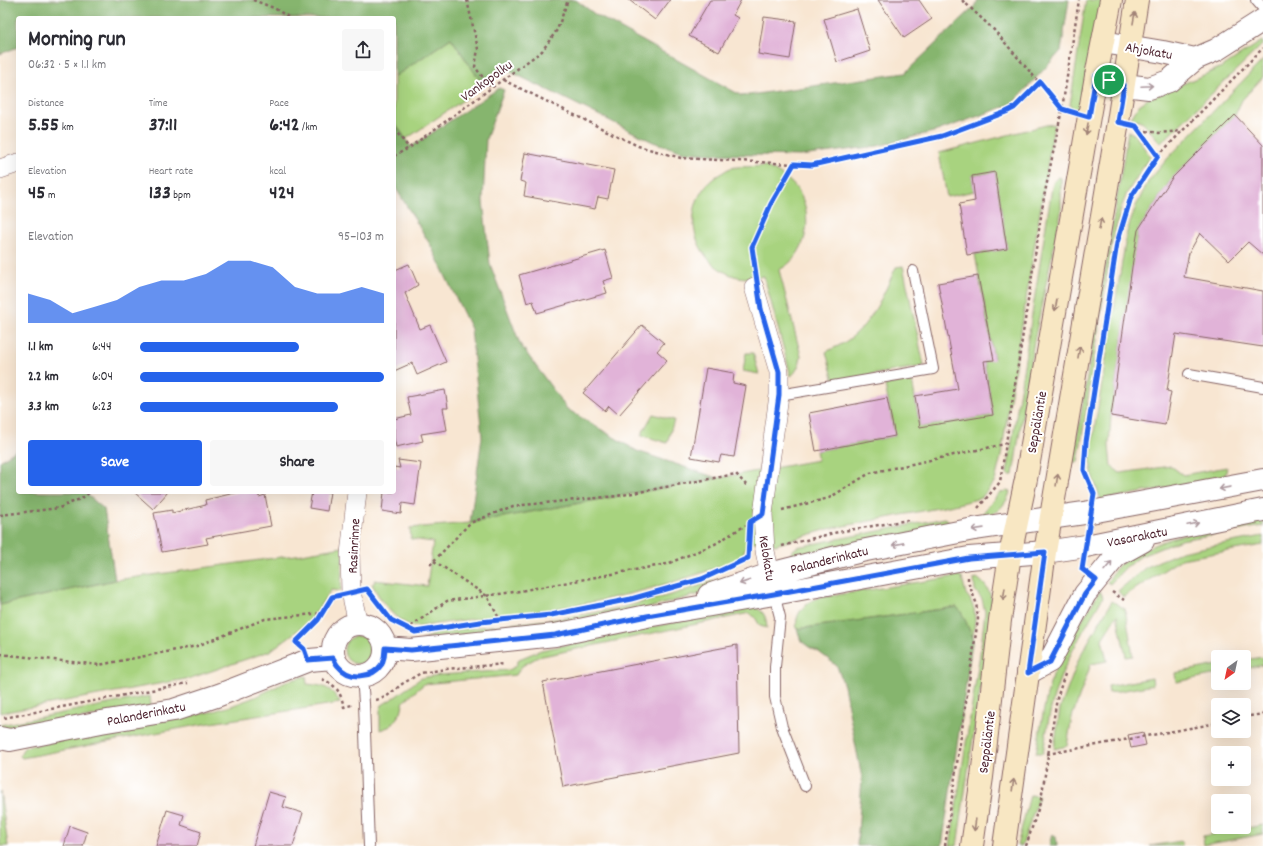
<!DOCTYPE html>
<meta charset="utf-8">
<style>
:root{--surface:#fff;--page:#f7f7f7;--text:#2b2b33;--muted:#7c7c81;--accent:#2563eb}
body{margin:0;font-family:Dekko,sans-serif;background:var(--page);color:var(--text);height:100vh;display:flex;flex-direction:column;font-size:15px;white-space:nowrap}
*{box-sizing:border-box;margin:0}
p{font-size:13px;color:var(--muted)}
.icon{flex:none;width:22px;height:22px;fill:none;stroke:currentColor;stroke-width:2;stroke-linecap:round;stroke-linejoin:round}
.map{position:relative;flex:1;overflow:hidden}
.side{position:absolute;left:16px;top:16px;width:380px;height:478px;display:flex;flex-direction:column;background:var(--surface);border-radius:4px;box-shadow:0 4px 16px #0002}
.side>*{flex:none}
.needle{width:26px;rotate:213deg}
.tools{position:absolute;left:1211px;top:650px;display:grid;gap:8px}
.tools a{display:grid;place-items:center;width:40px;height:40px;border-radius:4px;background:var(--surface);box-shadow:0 4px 16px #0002;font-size:20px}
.pin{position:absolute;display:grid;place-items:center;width:34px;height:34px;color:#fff;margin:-17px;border:2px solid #fff;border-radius:50%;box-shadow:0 1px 4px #0007}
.round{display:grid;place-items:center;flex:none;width:42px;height:42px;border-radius:4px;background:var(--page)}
.overview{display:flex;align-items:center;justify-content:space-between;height:68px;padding:0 12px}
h1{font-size:22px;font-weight:700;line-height:30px}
.stats{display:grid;grid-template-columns:repeat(3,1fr);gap:6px;height:68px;padding:4px 12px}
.stats div{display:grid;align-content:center}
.stats b{font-size:20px;font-weight:700}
.stats small{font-size:11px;font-weight:400}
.stats p{font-size:11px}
.chart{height:112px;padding:8px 12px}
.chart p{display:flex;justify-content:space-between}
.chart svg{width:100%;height:72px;margin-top:4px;fill:var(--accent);opacity:.7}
.action{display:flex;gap:8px;margin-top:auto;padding:8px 12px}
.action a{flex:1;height:46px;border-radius:4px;background:var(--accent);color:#fff;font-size:16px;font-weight:700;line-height:46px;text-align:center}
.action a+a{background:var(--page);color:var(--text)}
ul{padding:0 12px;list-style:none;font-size:13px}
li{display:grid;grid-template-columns:64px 48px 1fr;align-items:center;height:30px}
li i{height:10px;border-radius:5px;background:var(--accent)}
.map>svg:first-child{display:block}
.green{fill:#a8d37f;stroke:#797955}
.forest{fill:#86b56e;stroke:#686a4c}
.building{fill:#e1b3d8}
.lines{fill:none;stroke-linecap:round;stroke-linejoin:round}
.service-casing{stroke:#876565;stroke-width:12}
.minor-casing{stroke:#876565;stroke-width:20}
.tertiary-casing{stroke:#876565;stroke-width:24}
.secondary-casing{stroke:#876565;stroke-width:24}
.path{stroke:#876565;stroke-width:2.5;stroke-dasharray:3 3;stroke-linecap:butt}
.service{stroke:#fff;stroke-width:10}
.minor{stroke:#fff;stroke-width:19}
.tertiary{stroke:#fff;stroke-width:22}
.secondary{stroke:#f8e7c3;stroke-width:22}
.oneway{stroke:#a18377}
.oneway2{stroke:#ae9aa0}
.route-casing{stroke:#fff;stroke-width:8}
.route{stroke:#2563eb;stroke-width:5}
.labels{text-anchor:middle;stroke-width:4;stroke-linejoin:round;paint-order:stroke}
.street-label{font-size:14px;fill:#4a1f2b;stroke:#fff}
</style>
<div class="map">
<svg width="1263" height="846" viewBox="0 0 1263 846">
<rect width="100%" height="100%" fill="#fff"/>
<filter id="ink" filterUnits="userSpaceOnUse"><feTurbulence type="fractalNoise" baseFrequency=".025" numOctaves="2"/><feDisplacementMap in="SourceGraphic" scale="8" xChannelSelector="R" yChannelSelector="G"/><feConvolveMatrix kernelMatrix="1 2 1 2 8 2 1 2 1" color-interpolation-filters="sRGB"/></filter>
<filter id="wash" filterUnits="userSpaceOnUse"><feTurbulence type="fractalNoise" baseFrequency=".012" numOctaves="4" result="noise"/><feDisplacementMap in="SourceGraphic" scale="16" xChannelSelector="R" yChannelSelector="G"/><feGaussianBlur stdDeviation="0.9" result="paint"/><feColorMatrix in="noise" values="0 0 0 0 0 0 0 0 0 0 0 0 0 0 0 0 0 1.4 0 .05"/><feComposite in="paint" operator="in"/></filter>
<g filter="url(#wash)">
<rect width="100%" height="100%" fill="#f8e6d2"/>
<path class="green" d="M1086,0h18l-24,109 -1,2 -8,-2 -1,-4z
M451,38l33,48 -78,53 -12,-17v-45z
M1262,41l1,3 -102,99 -18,-20 -12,-5 8,-13 9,-6 74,-32z
M1263,60v17l-21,23 -7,15 -63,63 -34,52 -27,186 -2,30 2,20 9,7 51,-7 12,9 44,-8 -2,10 -124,23 -8,-22 -3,-22 37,-224 9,-26 12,-24 20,-24z
M1054,124l-53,332 -6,25 -14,17 -27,7 -126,24 -53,16 -2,-1 -1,-10 -26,12 -5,13c-56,21 -115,38 -175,48 -48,8 -98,11 -147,20 -22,-2 -37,-24 -47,-43l3,-2 -1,-2 53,6 6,-44 -22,-3 -1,-11 60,-5 348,-63 -2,-9 79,-15 -10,-51 27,-5 8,47 73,-12 -9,-54 10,-2 -19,-105 32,-5 -12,-77 -23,4 2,15 -27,6 -8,-44 107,-28z
M1128,131l7,4 15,21 -23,37 -6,15 -9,35 -34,219h-5z
M765,166c13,7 26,13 34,26 15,26 8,64 -20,78l22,86c-1,7 -4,16 -10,20l-27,-100c-10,2 -20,3 -30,0 -45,-15 -56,-77 -14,-102 4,-2 7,-5 11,-6 7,-2 25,-1 34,-2z
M1059,177l2,1v35l-27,128 -21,134h-5l-1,-2 45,-286 2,-6z
M903,266l21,100 -90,15 -8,-29c7,-4 16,-7 22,-12 25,-18 36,-47 48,-73z
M746,353h7l6,21 -16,-3z
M653,414l21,6 -7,23 -26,-8z
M1009,491l1,1c-3,12 -15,24 -27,25l-1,-3 18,-22z
M945,518l3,2 1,5 -155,34 -3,-2c-1,-5 2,-7 6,-10z
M1263,520v6l-82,14 -40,16 -15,11 -16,17 -3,-2c4,-6 9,-15 15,-19 37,-29 96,-35 141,-43z
M1263,536v9l-82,14 -58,38 -5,-6 27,-23 14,-7 22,-9z
M343,547l-2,44 -10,-1 -22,32 -39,29 -79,27 -191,35v-108l116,-25 180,-25z
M958,576l4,1 4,17 4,5 4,10 1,10 -2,18 -16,-30 -160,22c-3,-15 7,-25 20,-31z
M726,577l4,1 -23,14 -91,25 -194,22 13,-5 27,-5 103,-11 55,-10 54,-14z
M977,578c14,10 16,22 16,39l-14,80 -22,149h-7l31,-199 4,-35 -3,-13 -7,-9 -1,-11z
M1100,591l3,6c-16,28 -34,56 -45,87 -8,22 -11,46 -15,69h-7c5,-26 8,-53 17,-78 10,-28 32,-58 47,-84z
M1112,601l13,8 8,47 -7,1 -9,-42 -15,24 5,22 -16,3 -19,53 -5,29 -13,3 6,-40 20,-53z
M752,606c12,5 14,9 15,22l-7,-2 -4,-7 -6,-6 -212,44 -16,9 -6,9 -92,9 -20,17 -3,11 -10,14 -11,4v-20l2,-5 13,-8 26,-19 19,-3 69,-5 7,-4 3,-7 22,-9z
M344 650a14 14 0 1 1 28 0a14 14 0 1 1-28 0Z
M1263,657v8l-19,4v-9z
M1218,665v9l-42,8 -1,-9z
M306,676l1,8c18,2 24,3 33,19l-142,22 -176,33 -2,-2 3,-7 2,-2 185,-35 21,-6 24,-9 33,-16z
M1152,678l1,7 -44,8 -1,-7z
M150,696l1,10 -145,26 -6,-2v-5z
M0,791l8,55h-8z
M1030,795l9,1 -17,50h-5z
M1263,825v9l-59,11 -1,-9z
M1181,841l1,5h-32z"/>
<path class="forest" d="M0,0h576l20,15 146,81 163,-23 69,-66 4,-7h91l-8,51 -49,53 -75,27 -59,15 -78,10 -89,-2 -27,-2 -31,-10 -146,-72 -23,16 -33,-48 -57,39v-59h-376v29l-18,7z
M499,88l5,2 -18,49 -3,62 7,63 30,80 47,65 70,42 80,27 -247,45 12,-86 -11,-108 -40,-83 -37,-61v-63l17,25z
M18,449v43h66l20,17 11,71 -115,25v-144z
M957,607c8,8 10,20 16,30l-31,209h-85l5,-68 -18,-92 -7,-20 -18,-14 -10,-5 -8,-6 -4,-12z
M1052,834l4,2 1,10h-8z"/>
<g id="blocks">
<path class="building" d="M629,0h41l-15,20z
M710,0h31l-8,15 5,3 -19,34 -30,-16z
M878,0h41l13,19 -28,19z
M857,9l13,42 -33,11 -13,-43z
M764,17l32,4 -6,38 -32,-5z
M1235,115l28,30v110l-15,-13 -19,19 -29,-28 -11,20 -5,24 79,14v56l-87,-13 -9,57 4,1 -6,33 -54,-9 22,-156 5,-30 34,-52z
M525,153l89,17 -6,29 -10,-2 -3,12 -71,-13 2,-13 -6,-2z
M995,172l12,77 -40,6 -8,-51 16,-3 -3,-25z
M605,250l8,28 -10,3 4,12 -70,20 -4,-12 -6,2 -8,-28z
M409,264l9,21 -13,8 15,36 10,-4 16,37 -29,13 -5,-12 -18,8v-103l1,2z
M978,276l16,84 -10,1 9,54 -73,12 -5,-31 43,-7 -20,-106z
M642,325l22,18 -7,8 10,9 -48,55 -10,-9 -4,5 -22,-18z
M706,368l28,5 -1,10 13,3 -12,71 -13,-2 -2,7 -28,-5z
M445,390l3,18h-5l4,22 -26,4 2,7 -27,6 -2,-9v-19l17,-4 -4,-18z
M887,398l8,38 -79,15 -7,-38z
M398,460l23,3 -6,42 -13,-2 -1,11 -19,-3 2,-19h10v-25l6,1z
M134,492h34l-15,17z
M239,492h19l1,5 6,-2 6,31 -65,12 2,6 -46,8 -8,-39 18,-3v3l34,-8 -1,-5z
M312,492h18l-3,19 -18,-3z
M737,645l2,108 -176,34 -20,-105z
M1143,732l3,13 -15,3 -3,-13z
M269,792l17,5 -3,10 20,6 -10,33h-40z
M167,810l17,5 -3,10 20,7 -4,14h-41z
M70,826l17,6 -4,14h-19z"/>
</g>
</g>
<g filter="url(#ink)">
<use href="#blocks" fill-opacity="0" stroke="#876565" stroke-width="1"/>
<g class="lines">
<g class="service-casing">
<path id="service" d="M1256,0l7,8
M1189,374l74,13
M779,395l154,-26 -20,-98
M774,594l6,23 -5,50v30l7,30 23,59
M362,676l2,27 5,143"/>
</g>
<g class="minor-casing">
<path id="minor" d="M0,169l18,-6
M754,287l25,85v23l-16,119 2,37 8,38
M357,492l-7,62 1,38 7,32"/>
</g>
<g class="tertiary-casing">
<path id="tertiary" d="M1103,42l60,10 32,7
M1096,76l28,9 25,3 20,-7 26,-22 21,-9 47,-30
M709,595l61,-21 91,-23 113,-22 117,-17 172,-32
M333 650a26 26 0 1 1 52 0a26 26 0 1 1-52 0Z
M385,648l26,2 144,-15 92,-19 127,-22 195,-36 76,-6 41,-6 177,-36
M1028,673l22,-12 35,-67 31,-38 27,-15
M0,738l10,2 91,-18 73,-12 45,-15 90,-35 24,-2"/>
</g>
<g class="secondary-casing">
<path id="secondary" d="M972,846l10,-69 18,-157 10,-65 16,-76 70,-403 15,-76
M1004,846l41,-294 73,-430 19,-122"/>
</g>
<path class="path" d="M253,0l21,8 16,10
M467,0l11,49 -3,18 16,21
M962,0l32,30 68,79 9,2
M503,80l135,66 43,12 131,7 130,-29 64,-24 8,-4 26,-26
M394,129l15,19
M1140,130l19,3 23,-2
M394,156l15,-8 133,-97 15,-21 11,-30
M1158,156l105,-108
M1121,233l10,-36 27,-41 -22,-30
M755,269l-3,-22 19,-43 23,-40
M1093,492l-9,-22 2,-28 10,-62
M978,508l22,-26 44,-285 18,-88 17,-109
M782,510l47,-12 41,-25 135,-29
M0,515l59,-7 23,-10 8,-6
M782,546l56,-14 70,-12
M434,561l53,35 13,24
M430,565l40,-42 43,-17 104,-10 119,-22 12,13
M1112,592l12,8
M649,594l45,-13
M371,595l20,25 19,9
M411,626l36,-25 67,-9 153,-28 48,-20 31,-19
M293,643l25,-23 13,-23 3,-1
M0,654l99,11 98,-19 68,-27 58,-6
M322,679c15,7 18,12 22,28l8,-2
M376,700l10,-3 16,-13 19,-11 25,-4 59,-5
M1244,717l19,-3
M4,718l184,-35
M1047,754l171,-31
M945,846l33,-227 -2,-17 -8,-20v-5
M1026,846l15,-46 16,-102 8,-24"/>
<use href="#service" class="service"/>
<use href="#minor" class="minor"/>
<use href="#tertiary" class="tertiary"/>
<use href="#secondary" class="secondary"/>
</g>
<defs><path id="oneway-shaft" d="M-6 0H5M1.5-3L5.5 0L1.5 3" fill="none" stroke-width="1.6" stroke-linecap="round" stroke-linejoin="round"/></defs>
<g class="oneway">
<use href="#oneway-shaft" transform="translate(1134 18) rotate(-80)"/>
<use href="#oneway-shaft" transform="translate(1087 129) rotate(100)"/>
<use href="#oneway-shaft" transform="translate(1100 224) rotate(-80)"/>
<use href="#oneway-shaft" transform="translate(1056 305) rotate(100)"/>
<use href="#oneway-shaft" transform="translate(1079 352) rotate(-80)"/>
<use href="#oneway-shaft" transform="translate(1057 480) rotate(-81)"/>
<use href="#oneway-shaft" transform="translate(1004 594) rotate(99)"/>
<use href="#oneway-shaft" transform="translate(1013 785) rotate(-82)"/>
<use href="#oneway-shaft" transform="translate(975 825) rotate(98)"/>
</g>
<g class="oneway2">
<use href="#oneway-shaft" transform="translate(1147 86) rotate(-3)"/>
<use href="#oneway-shaft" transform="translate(1225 488) rotate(169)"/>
<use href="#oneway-shaft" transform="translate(1193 524) rotate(-12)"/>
<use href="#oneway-shaft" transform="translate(978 529) rotate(172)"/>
<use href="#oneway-shaft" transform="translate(898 544) rotate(169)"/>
<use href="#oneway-shaft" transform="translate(1108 566) rotate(-50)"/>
<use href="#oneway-shaft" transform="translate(745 582) rotate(161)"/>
</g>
</g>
<g class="lines" filter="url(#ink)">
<g class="route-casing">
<path id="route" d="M1096,76l28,9 -6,37 18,4 22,30 -27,41 -14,46 -31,199 -2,28 10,24 -12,75 14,11 -11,14 -35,68 -22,11 17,-121 -76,6 -195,36 -127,22 -92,19 -144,15 -26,-2c0,5 -1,11 -3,16 -10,15 -33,16 -44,2 -2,-2 -3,-5 -5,-8l-25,2 -4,-11 -8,-7 22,-22 14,-23 35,-8 24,31 24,12 65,-10 71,-7 80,-16 71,-20 46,-21 2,-36 13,-8 16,-119v-23l-18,-63 -9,-62 19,-43 23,-40 18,1 130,-29 64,-24 8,-4 26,-26 22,27 27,8z"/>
</g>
<use href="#route" class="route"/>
</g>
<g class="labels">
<g class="street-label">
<text transform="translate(1149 50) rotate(10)" y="5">Ahjokatu</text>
<text transform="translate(486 80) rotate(-36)" y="5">Vankopolku</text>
<text transform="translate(1036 422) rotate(-80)" y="5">Seppäläntie</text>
<text transform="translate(1137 536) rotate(-11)" y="5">Vasarakatu</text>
<text transform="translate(353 546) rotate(-87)" y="5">Rasinrinne</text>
<text transform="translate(768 558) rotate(81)" y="5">Kelokatu</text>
<text transform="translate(829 559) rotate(-14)" y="5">Palanderinkatu</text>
<text transform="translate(146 713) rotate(-11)" y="5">Palanderinkatu</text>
<text transform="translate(986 742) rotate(-83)" y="5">Seppäläntie</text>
</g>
</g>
</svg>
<div class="tools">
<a><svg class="needle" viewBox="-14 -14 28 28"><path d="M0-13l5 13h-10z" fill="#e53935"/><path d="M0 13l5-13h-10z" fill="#7c7c81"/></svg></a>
<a><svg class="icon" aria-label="layers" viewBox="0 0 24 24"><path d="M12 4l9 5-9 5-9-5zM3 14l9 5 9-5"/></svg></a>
<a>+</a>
<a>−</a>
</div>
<div class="pin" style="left:1109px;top:80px;background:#1e9e55"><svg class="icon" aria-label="arrive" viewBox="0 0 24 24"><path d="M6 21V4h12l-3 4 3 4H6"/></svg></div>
<section class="side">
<div class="overview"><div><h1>Morning run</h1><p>06:32 · 5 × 1.1 km</p></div><a class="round"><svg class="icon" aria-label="share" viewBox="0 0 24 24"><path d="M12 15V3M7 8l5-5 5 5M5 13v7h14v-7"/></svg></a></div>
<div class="stats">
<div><p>Distance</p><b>5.55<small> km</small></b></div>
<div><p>Time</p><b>37:11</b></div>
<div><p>Pace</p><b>6:42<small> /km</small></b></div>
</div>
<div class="stats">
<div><p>Elevation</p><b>45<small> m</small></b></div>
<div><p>Heart rate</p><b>133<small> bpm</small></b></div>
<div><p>kcal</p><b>424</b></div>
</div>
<div class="chart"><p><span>Elevation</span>95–103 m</p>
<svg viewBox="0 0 160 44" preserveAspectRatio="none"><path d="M0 44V26L10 30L20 38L30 34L40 30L50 22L60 18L70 18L80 14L90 6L100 6L110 10L120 22L130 26L140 26L150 22L160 26V44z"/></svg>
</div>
<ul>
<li><b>1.1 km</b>6:44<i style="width:65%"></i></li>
<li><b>2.2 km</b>6:04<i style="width:100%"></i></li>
<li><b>3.3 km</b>6:23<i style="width:81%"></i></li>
</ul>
<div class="action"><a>Save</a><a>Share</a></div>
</section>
</div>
